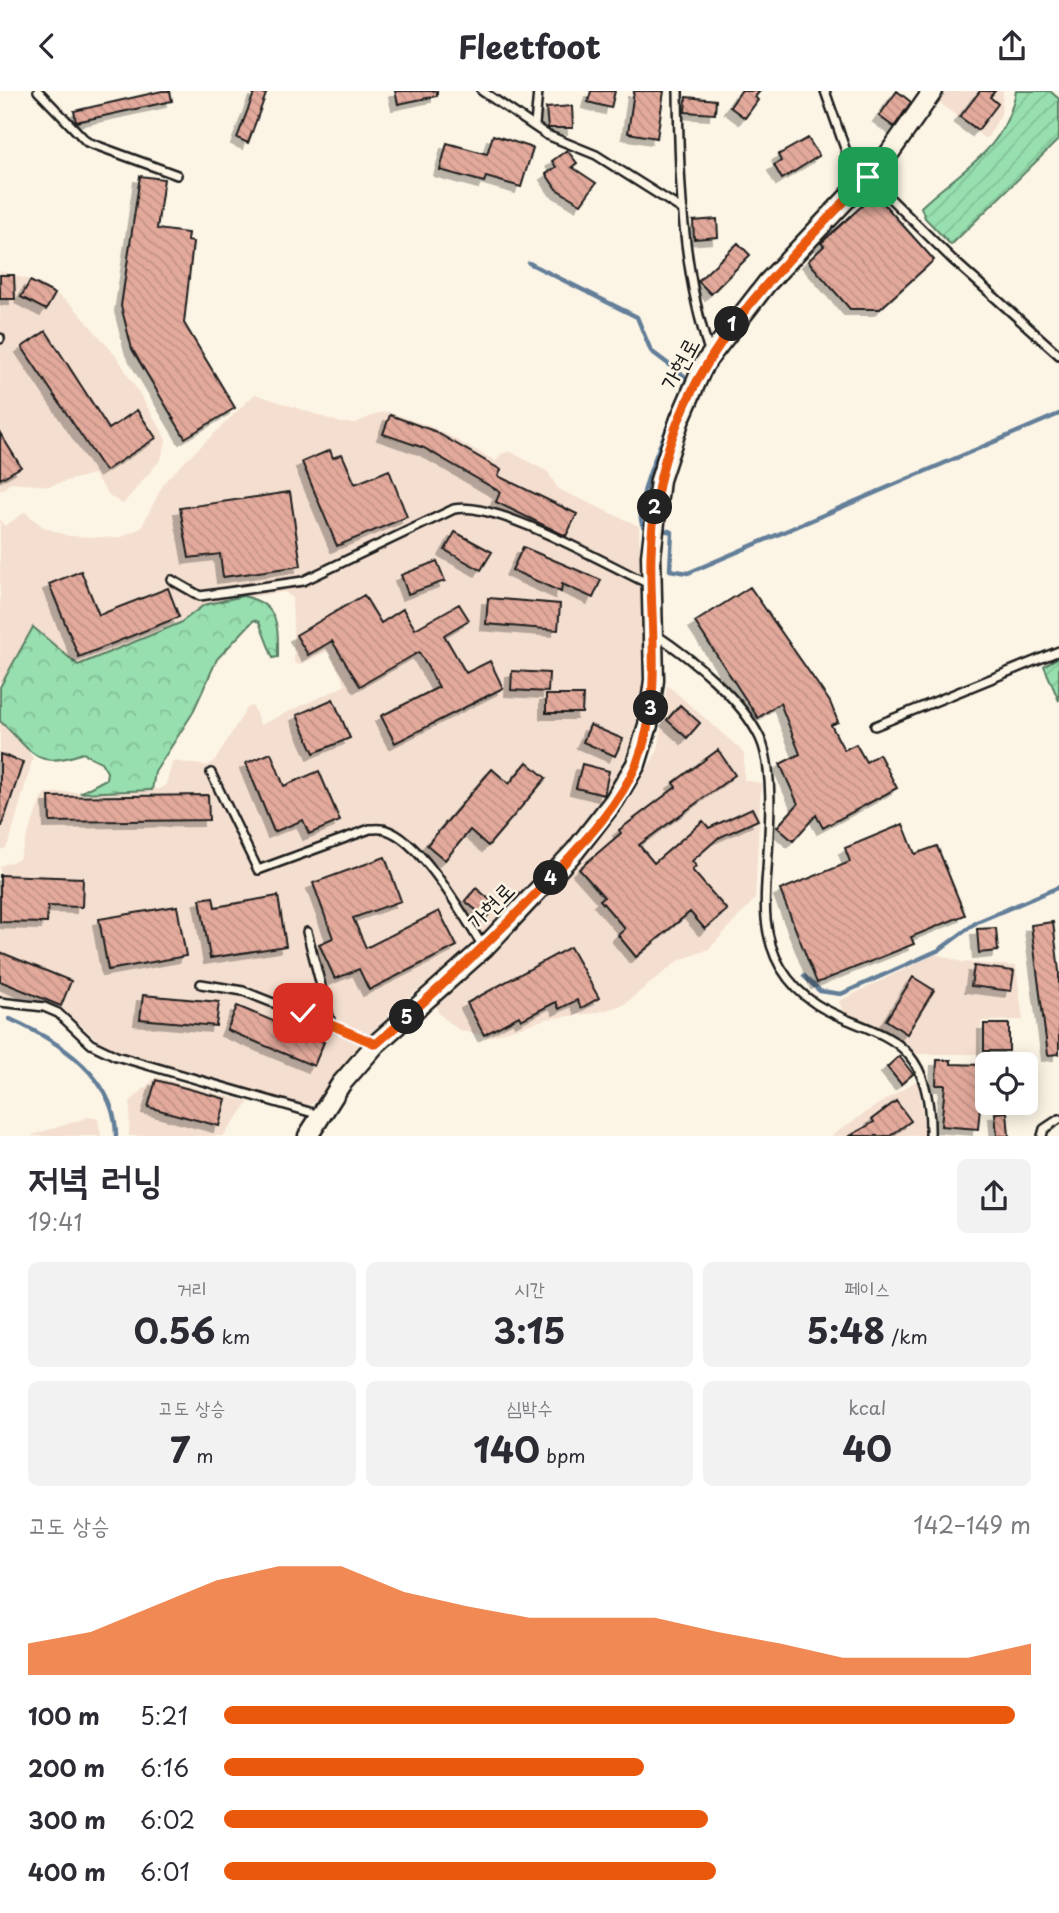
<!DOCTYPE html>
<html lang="ko">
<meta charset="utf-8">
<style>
:root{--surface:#fff;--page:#f2f2f3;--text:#2b2b33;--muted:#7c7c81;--accent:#ea580c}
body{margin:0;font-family:"Playpen Sans","Poor Story",sans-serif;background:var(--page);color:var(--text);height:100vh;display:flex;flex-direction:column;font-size:26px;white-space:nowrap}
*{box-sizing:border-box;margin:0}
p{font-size:23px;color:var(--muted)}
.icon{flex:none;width:38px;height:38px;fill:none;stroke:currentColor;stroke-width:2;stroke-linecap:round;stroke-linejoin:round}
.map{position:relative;height:1045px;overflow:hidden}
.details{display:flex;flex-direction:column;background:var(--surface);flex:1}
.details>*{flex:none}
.buttons{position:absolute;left:975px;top:961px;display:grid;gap:14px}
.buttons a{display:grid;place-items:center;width:63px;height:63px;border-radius:10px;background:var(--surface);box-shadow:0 4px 18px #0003;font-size:35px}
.pin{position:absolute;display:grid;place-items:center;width:60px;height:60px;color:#fff;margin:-30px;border-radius:14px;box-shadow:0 4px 10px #0006}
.km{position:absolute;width:35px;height:35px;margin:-18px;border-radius:50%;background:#222;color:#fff;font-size:19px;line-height:35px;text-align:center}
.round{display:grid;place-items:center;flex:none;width:74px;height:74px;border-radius:10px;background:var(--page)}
.head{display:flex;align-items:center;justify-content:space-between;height:119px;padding:0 28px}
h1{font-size:38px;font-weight:700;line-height:52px}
.figures{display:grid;grid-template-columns:repeat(3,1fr);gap:10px;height:119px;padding:7px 28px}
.figures div{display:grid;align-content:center;border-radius:10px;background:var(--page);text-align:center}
.figures b{font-size:35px;font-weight:700}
.figures small{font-size:19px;font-weight:400}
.figures p{font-size:19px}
.chart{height:196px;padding:14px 28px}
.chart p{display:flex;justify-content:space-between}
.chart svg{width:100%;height:126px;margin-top:7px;fill:var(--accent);opacity:.7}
ul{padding:0 28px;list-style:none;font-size:23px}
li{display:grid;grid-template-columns:112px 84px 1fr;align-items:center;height:52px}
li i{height:18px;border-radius:9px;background:var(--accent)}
header{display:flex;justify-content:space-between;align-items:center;height:91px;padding:0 28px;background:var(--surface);font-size:32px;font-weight:700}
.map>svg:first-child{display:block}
.built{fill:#f4decf}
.forest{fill:url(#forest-crowns);stroke:#5a7e65;stroke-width:2}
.garden{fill:url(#garden-furrows);stroke:#5a7e65;stroke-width:2}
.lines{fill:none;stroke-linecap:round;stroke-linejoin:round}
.stream{stroke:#637e99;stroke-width:4.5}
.building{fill:url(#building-back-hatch);stroke:#1c1c1c;stroke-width:2;filter:url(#shadow)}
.service-casing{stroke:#1c1c1c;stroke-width:12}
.tertiary-casing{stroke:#1c1c1c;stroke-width:23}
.service{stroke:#fcf5e5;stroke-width:7}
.tertiary{stroke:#fcf5e5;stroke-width:18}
.route-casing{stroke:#fff;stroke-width:14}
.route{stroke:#ea580c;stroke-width:9}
.labels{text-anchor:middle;stroke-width:5;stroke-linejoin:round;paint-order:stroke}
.street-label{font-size:23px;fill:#1c1c1c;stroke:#fcf5e5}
</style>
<header><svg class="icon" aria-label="back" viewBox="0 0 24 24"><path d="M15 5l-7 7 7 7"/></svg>Fleetfoot<svg class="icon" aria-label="share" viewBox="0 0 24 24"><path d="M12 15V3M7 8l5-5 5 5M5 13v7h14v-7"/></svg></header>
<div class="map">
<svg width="1059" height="1045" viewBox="0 0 1059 1045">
<defs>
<pattern id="forest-crowns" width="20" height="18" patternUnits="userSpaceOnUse" patternTransform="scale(1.75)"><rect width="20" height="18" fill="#97dfae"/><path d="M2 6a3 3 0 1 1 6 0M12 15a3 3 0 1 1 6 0" fill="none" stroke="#82bf95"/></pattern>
<pattern id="garden-furrows" width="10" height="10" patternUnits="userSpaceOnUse" patternTransform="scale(1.75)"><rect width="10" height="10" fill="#97dfae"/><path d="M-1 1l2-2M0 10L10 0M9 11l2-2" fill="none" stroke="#82bf95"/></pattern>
<pattern id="building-back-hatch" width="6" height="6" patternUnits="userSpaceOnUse" patternTransform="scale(1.75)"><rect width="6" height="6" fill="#e3aa9c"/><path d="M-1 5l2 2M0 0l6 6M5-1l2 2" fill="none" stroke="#c29286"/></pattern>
<filter id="shadow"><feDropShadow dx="-6" dy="6" stdDeviation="0" flood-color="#0004"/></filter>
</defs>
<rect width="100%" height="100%" fill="#fcf5e5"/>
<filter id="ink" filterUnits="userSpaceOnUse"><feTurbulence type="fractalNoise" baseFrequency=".0143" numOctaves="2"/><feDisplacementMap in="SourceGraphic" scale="14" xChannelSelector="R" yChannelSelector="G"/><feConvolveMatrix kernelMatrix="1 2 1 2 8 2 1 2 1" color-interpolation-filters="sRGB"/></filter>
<g filter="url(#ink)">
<path class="built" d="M946,0h57l-2,23 -13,23 -4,1 -45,-36z
M0,180l40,12 33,23 44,51 45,74 4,10 -5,18 -38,45 -12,-7 -18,-23 -45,12 -37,-3 -11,8z
M255,303l86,29h15l23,-10 10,-1 45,16 62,33 6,-8 9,-1 37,20 10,17 81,37 4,144 -3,35 -9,38 -17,39 -25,36 -60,69 -65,65 -70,58 -37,38 -34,50 -15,8 -85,-22 -107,-33 -14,-7 -40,-36 -34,-10 -28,-2v-130l19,-7 22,-60 5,-6 114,-4 6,-5 7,-23 35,5 7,-6 32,-52 6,-2 7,19 86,-40 -18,-34 -29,14 -5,-3 -2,-65 -8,-5 -70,10 -34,21 -102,42 -45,-37 -33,59v-167l5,6 20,-14 18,15 25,9 51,2 22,-10 24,-47z
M667,594l72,63 5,6v26l17,3 -6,116 -46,50 -31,12 -55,44 -28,8 -49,6 -57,18 -30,-7 -20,-16 -3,-9 90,-86 95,-106 37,-63z
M0,630l20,18 13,19 -23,81 -4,9 -6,2z
M936,863l26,8 54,4 7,54 -42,1 -1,33h-63l-24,-21 -50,-20 -4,-12z
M156,986l93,25 -26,34h-94l1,-34z
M918,989l7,56h-94l46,-31z
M89,1026l9,2 3,17h-71z"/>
<path class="forest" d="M243,505c37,8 35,30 35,61l-5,1 -14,-36 -5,-2 -37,39 -25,55 -37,58 -3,18 -72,3 26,-14 1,-7 -6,-10 -18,-9c-49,18 -49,-1 -83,-32v-34l33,-60 45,38 102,-42 24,-18z"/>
<path class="garden" d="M1016,0h34l9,8v40l-108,106 -26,-27 -4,-11c41,-39 83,-54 95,-116z
M1059,566v44l-15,-35z"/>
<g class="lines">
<path class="stream" d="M529,172l108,54 14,34 36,27c-7,26 -60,128 -43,149
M664,439l8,2 -2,38 18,3 371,-159
M804,885l16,15 21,3 98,-44 38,-28 82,-35
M10,928c49,22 106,58 106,117"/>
</g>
<path class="building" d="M162,0h8l2,10 -96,21 -2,-11z
M255,0l11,3 -18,49 -11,-5z
M395,0h42v5l-39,8z
M591,0h24l-4,17 -23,-6z
M634,0h30l-7,47 -29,-5z
M741,0h19l-5,6 3,3 -13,18 -15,-11z
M897,0l14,11 -17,25 -15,-11z
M980,0h15l-5,6 8,7 -20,26 -18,-13z
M686,6l30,3 -1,14 -30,-2z
M572,15l1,22h-25l-2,-20z
M493,44l40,13 -12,39 -35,-10 -2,5 -44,-12 7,-27 40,11z
M808,47l11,18 -37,23 -8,-14 7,-4 -3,-6z
M567,59l10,13 -5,4 24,16 -15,21 -25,-15 -10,-15 10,-7 -4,-6z
M140,85l24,3 -7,50 31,4 -1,8 6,1 -9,81 51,85 -50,30 -53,-89 -11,-43z
M875,103l59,66 -54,49h-30l-42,-48 16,-15 -3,-3z
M717,128l1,18 -24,2 -1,-18z
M738,152l12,12 -39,39 -13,-13z
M0,184h14l1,24h-15z
M30,190l25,13 -9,16 -25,-13z
M46,240l63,98 28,-19 19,28 -51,33 -83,-124z
M390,324l44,16 67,39 -3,6 79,38 -11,22 -70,-34 4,-10 -76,-44 -41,-14z
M0,342l21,34 -21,12z
M330,359l3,8 9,-4 13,30 34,-14 18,47 -70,29 -35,-84z
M290,401l11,74 -78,11 -3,-23 -31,4 -9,-50z
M455,441l37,20 -11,18 -36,-20z
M523,456l78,33 -8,18 -31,-14 -1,8 -49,-22z
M437,470l8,20 -37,13 -7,-19z
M81,480l18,44 69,-27 11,29 -100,40 -30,-73z
M750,496l80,115 8,20 -7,3 13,25 12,-6 10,18 13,-8 18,34 -74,40 -7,-13 -23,26 -16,-14 21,-23 -18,-40 20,-10 -20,-51 -22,15 -63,-96z
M364,504l17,28 22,-14 12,20 44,-25 10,16 -25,15 22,38 24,-12 13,27 -108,55 -14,-27 58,-29 -20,-35 -59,34 -28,-45 -24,14 -12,-20z
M488,507l72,6 -2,26 -72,-6z
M512,580l37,2 -1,19 -37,-2z
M546,604h37l-1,18h-36z
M333,608l17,39 -36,15 -17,-38z
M680,614l20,18 -13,15 -20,-18z
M590,634l33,14 -8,17 -32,-14z
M718,659l17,25 -96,70 15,18 49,-42 6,7 43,-20 6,12 -40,18 -26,23 4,5 -4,4 35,40 -22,19 -15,-17 -54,45 -18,-22 7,-6 -25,-29 4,-3 -25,-28 42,-36 -2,-3 57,-43 -3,-4z
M271,662l13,33 35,-15 21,50 -31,13 -6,-14 -29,12 -28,-69z
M0,663l23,8 -21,64h-2z
M527,671l19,16 -58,68 -18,-16 -25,30 -18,-15 65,-76 17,15z
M582,673l27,7 -5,24 -28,-7z
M208,704l1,25 -159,2 -1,-25z
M903,733l12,30 22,-8 28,69 -54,22 3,7 -97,39 -37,-93 70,-28 -5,-14z
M385,766l16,44 -48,17 13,30 73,-37 18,35 -88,44 -10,-21 -24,10 -16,-35 14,-6 -20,-55z
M0,784l83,3 -1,29 -34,-1 -1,17 -47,-1z
M476,797l20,17 -10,13 -21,-17z
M278,805l8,50 -76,12 -10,-59 13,-2 2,10z
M177,815l9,50 -78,14 -9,-51z
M1053,831l6,49v83l-11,1 -17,-130z
M996,837l2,23 -19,2 -2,-24z
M570,856l29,51 -18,10 -4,-8 -18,9 -3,-7 -35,18 -2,-4 -35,19 -17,-32z
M0,861l71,29 -10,25 -61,-25z
M974,875l40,5 -3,20 -40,-5z
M913,886l21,13 -27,44 -21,-14z
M143,904l76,7 -3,24 -76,-7z
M237,915l87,36 -10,24 -87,-36z
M984,933h25v27h-25z
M899,965l14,18 -12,10 -14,-17z
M937,969h14v4l33,1 -6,64 -37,-3 4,-41h-9z
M156,989l70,19 -7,27 -71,-19z
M896,1010l15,20 -21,15h-40l24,-14 -2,-3z
M1007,1021l2,24h-12l-2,-23z"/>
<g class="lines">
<g class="service-casing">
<path id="service" d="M38,0l49,51 90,33
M482,0l65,44 49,20 87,55
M678,0c1,89 4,179 32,263
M825,0l23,66 104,102 107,96
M535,34l3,-34
M0,247v1
M172,489l28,16 103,-15 151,-72c44,-8 150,54 195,75
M655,543c36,24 86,64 105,104 15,32 9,96 7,132 -3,34 -4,67 14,98 50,83 152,30 149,168
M875,635l184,-75
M211,682l47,97 112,-41c5,0 12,-1 16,1 36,11 78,87 98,118
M307,841l24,92
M201,893l42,7 132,52
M0,911l44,5 14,6 33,31 25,12 204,59
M1042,1045l2,-7 15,-10"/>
</g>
<g class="tertiary-casing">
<path id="tertiary" d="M308,1045l33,-52 35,-40 108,-96 91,-97 39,-50 22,-37 12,-39 6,-45 -3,-124 9,-76 20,-61 24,-55 63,-81 121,-128 45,-64"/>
</g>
<use href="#service" class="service"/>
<use href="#tertiary" class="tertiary"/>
</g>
</g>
<g class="lines" filter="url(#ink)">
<g class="route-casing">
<path id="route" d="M303,922l73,31c64,-55 122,-109 179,-171 30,-32 65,-69 82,-110 27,-68 12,-138 14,-209 6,-174 106,-261 217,-377"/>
</g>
<use href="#route" class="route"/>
</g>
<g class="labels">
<g class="street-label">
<text transform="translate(680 273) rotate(-62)" y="8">가현로</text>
<text transform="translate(491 815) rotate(-46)" y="8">가현로</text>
</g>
</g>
</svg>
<div class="buttons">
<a><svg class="icon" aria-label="locate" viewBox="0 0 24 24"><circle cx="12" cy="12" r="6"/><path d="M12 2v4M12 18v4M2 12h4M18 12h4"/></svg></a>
</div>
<div class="pin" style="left:868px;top:86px;background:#1e9e55"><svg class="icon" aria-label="arrive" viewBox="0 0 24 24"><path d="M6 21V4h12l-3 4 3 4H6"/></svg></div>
<div class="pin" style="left:303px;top:922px;background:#d93025"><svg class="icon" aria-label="check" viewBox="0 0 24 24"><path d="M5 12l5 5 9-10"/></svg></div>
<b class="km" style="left:732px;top:233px">1</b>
<b class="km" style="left:655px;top:416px">2</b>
<b class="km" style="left:651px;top:617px">3</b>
<b class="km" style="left:551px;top:787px">4</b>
<b class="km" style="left:407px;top:926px">5</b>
</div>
<section class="details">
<div class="head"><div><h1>저녁 러닝</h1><p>19:41</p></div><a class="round"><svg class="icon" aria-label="share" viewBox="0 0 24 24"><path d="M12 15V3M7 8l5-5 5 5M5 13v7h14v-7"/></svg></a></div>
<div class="figures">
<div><p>거리</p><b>0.56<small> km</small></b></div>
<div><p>시간</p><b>3:15</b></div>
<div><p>페이스</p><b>5:48<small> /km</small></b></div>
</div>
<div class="figures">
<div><p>고도 상승</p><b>7<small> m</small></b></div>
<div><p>심박수</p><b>140<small> bpm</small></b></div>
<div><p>kcal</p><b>40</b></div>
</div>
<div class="chart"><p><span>고도 상승</span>142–149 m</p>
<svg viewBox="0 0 160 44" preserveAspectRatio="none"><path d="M0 44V33L10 29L20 20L30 11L40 6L50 6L60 15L70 20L80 24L90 24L100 24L110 29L120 33L130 38L140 38L150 38L160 33V44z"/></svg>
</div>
<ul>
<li><b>100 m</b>5:21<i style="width:98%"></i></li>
<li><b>200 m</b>6:16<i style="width:52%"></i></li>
<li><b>300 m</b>6:02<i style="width:60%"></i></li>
<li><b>400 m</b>6:01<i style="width:61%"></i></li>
</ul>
</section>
